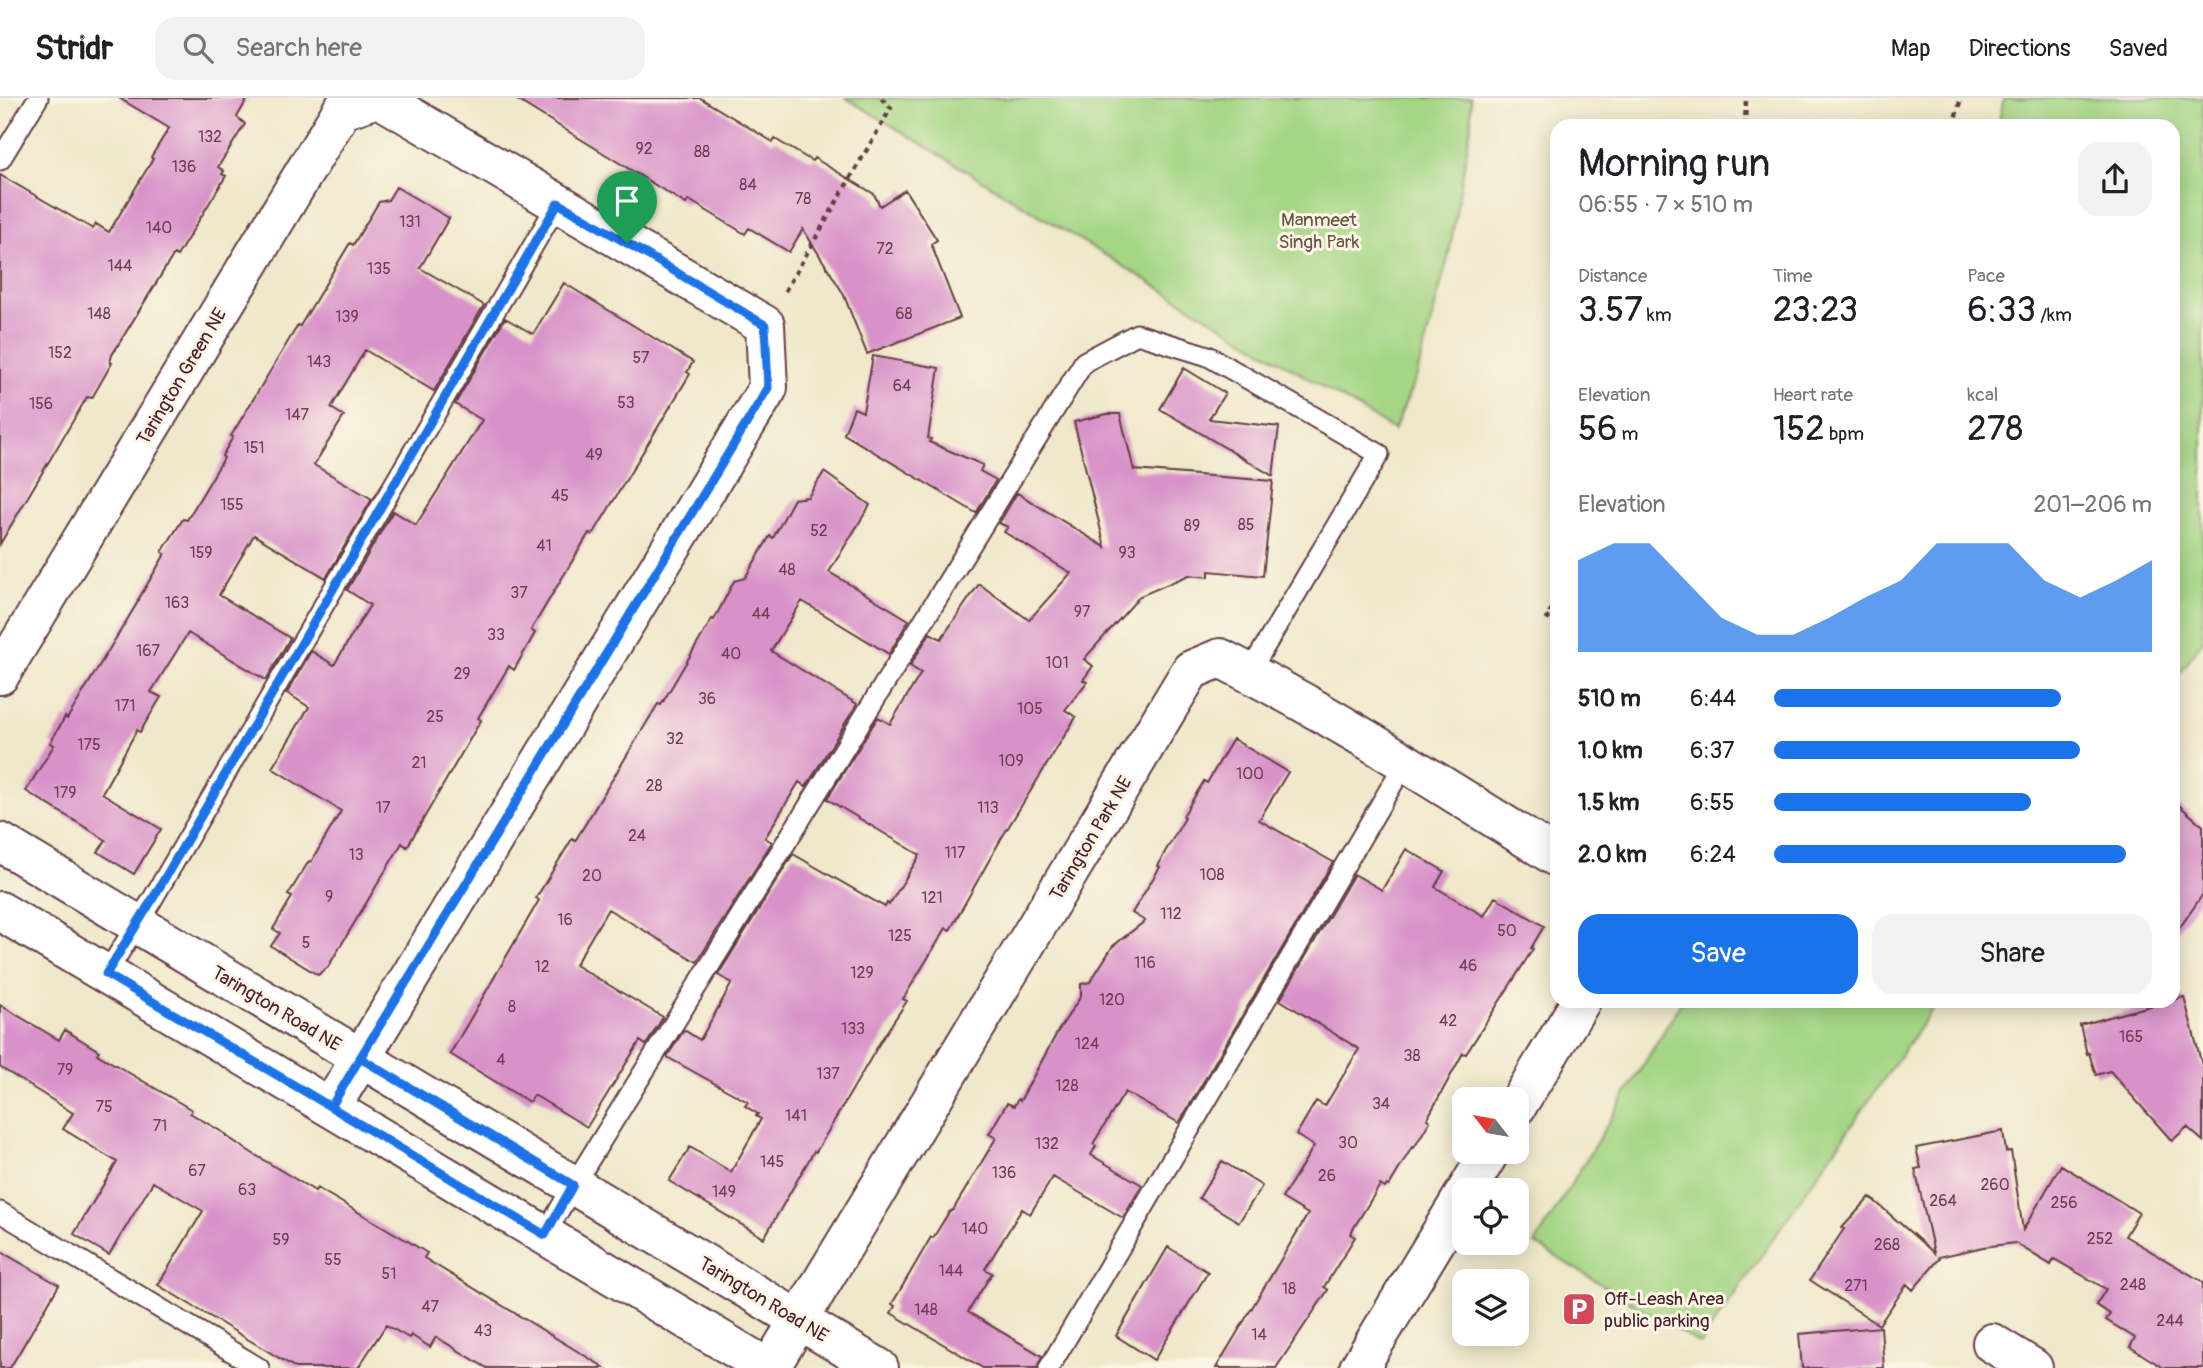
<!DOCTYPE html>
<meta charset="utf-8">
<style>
:root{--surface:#fff;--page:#f2f2f2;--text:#202124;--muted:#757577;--line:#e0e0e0;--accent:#1a73e8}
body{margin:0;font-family:Pangolin,sans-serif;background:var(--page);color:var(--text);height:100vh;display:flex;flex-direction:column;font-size:26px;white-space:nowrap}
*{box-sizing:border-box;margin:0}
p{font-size:23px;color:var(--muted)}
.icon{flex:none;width:38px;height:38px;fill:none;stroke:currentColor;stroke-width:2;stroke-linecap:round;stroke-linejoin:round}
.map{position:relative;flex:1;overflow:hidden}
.drawer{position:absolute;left:1550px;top:21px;width:630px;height:889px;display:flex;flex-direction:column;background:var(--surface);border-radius:21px;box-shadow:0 4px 18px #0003}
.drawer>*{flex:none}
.needle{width:46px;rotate:301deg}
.tools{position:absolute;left:1452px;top:989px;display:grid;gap:14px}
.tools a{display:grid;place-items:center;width:77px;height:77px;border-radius:14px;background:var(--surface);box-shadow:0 4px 18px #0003;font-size:35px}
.pin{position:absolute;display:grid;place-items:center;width:60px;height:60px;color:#fff;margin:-72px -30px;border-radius:50% 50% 50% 0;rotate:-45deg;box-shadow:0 0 7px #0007}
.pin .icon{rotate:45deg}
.round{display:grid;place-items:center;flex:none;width:74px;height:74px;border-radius:21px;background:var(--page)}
.overview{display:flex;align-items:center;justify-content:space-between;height:119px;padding:0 28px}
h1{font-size:38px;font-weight:600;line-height:52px}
.metrics{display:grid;grid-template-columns:repeat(3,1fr);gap:10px;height:119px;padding:7px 28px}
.metrics div{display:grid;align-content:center}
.metrics b{font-size:35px;font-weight:600}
.metrics small{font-size:19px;font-weight:400}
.metrics p{font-size:19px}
.chart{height:196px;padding:14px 28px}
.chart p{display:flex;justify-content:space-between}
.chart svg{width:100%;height:126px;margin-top:7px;fill:var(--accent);opacity:.7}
.action{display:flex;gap:14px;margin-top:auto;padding:14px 28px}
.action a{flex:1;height:80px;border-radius:21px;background:var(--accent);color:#fff;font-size:28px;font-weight:600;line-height:80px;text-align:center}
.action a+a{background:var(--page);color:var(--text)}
ul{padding:0 28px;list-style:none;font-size:23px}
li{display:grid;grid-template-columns:112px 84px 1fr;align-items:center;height:52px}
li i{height:18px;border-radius:9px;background:var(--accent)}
header{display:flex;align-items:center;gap:42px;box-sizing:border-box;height:98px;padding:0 35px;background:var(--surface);border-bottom:2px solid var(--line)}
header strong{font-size:33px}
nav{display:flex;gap:38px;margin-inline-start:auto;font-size:24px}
.search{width:490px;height:63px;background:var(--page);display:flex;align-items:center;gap:18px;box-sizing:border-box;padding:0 24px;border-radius:21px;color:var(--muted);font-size:26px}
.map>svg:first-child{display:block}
.green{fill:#a4d685;stroke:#777a58;stroke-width:2}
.building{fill:#d892c9}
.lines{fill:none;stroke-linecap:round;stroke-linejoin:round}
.lane-casing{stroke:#633d43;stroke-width:23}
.street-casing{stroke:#633d43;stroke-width:42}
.secondary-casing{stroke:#633d43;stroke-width:42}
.path{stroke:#633d43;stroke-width:4.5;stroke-dasharray:5 5;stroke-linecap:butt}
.lane{stroke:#fff;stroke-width:19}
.street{stroke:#fff;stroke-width:38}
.secondary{stroke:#fff;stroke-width:38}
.route-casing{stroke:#fff;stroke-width:14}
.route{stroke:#1a73e8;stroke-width:9}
.labels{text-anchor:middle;stroke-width:6;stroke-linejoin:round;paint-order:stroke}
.number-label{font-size:16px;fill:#6e3c52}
.park-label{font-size:19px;fill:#655646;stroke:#fcf5e5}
.street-label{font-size:19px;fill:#4a1f2b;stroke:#fcf5e5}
.poi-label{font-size:19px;fill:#4a1f2b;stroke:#fcf5e5;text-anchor:start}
</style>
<header>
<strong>Stridr</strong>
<div class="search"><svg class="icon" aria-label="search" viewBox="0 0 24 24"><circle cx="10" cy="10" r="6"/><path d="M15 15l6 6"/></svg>Search here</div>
<nav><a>Map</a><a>Directions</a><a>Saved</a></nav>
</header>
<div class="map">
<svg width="2203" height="1270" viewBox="0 0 2203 1270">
<rect width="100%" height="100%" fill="#fcf5e5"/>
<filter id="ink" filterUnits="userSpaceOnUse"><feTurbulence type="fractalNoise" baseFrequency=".0143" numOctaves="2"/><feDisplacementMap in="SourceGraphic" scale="14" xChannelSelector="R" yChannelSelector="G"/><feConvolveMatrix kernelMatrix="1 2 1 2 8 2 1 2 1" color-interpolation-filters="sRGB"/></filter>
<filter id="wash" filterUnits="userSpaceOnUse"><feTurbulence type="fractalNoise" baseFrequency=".00686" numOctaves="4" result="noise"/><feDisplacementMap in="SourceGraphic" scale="28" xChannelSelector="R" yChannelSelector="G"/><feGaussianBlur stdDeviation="1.57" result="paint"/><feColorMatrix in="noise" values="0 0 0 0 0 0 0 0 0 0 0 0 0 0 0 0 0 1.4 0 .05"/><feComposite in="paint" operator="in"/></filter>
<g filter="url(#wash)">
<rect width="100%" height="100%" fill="#efe8ca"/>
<path class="green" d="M846,0h625v28l-22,128 -32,121 -23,55z
M2004,0h199v542l-29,41v-555h-176z
M1682,903h256l-238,343 -165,-100z"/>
<g id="blocks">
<path class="building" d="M119,0h129l-11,19 8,7 -27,43 6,4 -2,3 4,2 -49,80 -3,-2 -62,101 -2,7 2,1 -20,35 -5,-1 -87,147v-369l93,54 3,-5 13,8 44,-73 -2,-2 18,-29z
M514,0h186l73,44 2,-3 37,22 2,-3 60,36 6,12 25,-16 32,50 -6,4 29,74 -93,36 -24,-61 -40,-64 -14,23 -40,-24 -4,6 -56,-34 -3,4z
M396,89l53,31 -29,50 64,37 -50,86 -69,-41 -34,58 13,8 -30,49 58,34 -46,79 -72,-43 -35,60 71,43 -24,42 -78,-47 -37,59 10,5 -21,35 -3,-2 -35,63 59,36 -27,45 -36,-22 8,-12 -80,-49 28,-46 -4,-2 15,-26 2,2 72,-119h-1l27,-46 -3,-2 21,-33 4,1 37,-62 -2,-2 11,-19 -2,-1 67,-111 2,1 50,-83 3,2 26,-43 9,-2z
M564,185l129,79 -6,10 3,2 -96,159 -2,2 -3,-2 -58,97 4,3 -21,37 -5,-4 -31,52 3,2 -74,127 -5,-4 -74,124 -10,8 -47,-29 9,-13 -7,-4 19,-32 -4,-2 21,-34 2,1 30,-51 -69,-43 37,-61 -22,-14 24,-42 23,14 36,-60 -23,-15 46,-79 23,14 66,-105 -27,-16 50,-86 28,16z
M873,258l66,12 -11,70 3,1 -2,3 54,23 -3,6 16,9 -20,33 -132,-79 10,-26 9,4z
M1184,270l41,25 -16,26 70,8 -6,49 -113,-67z
M1107,316h13l14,56 139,11 -10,95 -54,-5v6l-20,-2 -49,21 -56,63 9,7 -10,14 4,2 -22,28 11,7 -75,122 -51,91 -4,-2 -43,71 4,2 -25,38 -66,113 -2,-1 -50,87 -95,-57 21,-34 41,25 30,-53 -5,-3 2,-2 -13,-8 3,-4 -81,-45 17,-27 16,10 32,-57 -14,-8 75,-121 92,53 2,-4 2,2 31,-50 -93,-56 51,-82 12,7 31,-51 -11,-7 20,-33 11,6 38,-55 50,36 42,-47 -67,-41 4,-5 -9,-4 18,-30 88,54 -31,-125z
M824,374l46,33 -41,67 80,48 -20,34 -87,-53 -31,50 86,53 -51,83 -7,-5 -34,56 7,4 -75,120 -89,-53 -33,56 88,52 -17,28 -6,-4 -53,86 -53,-32 -5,7 -79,-48 89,-154 -3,-2 36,-59 3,2 83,-137 3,1 51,-86 2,1 20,-39 11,-3 25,-42 3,2 21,-39 14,-2z
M1233,641l55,33 -29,48 74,42 -154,261 -54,-31 -32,52 3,2 -5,9 51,30 -19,33 -70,-41 -23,37 -8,-5 -37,60 7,4 -24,39 74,44 -5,12h-54l-92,-55 4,-7 -3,-2 39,-67 2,1 16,-26 4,-2 43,-72 -7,-4 18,-31 7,3 4,-7 2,2 38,-70 23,-35v-12l9,-2 23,-36 32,-25 -13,-8 28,-46 -2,-1 7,-14 20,-34 -2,-2 21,-35 3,2z
M2174,703l29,25v68l-29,42z
M1406,751l38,22 -9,16 49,29 11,-19 49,29 -13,22 2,1 -67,105 -3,-1 -36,66 3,2 -16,27 -2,-1 -23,39 -2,-1 -2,3 -5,-3 -30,49 5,3 -31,50 4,3 -52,78h-60l92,-154 -26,-16 32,-52 -18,-11 20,-34 9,5 34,-57 -79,-49 74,-126 28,16z
M2184,899l19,72v72l-16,-14 -15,14 -62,-70 -14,4 -7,-22 -2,1 -7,-29z
M0,907l59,35 6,-10 34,21 -2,3 95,56 -2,3 37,22 -1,1 26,17 63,38 2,-3 94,55 16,10 -3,5 181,110h-118l-51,-31 -6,10 -19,-12 -2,3 -23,-13 -28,43h-62l-47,-28 -91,-55 45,-74 -50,-29 -44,73 -35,-21 43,-72 -54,-33 10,-16 -73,-46z
M2003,1033l3,21 5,-1 12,79 38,-65 78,48 -14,23 78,46v86h-39l-34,-21 5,-9 -29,-18 4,-6 -14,-9 10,-16 -52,-30 -3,6 -36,-22 -32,4 -44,10 1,1 -27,32 -6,-6 -28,41 -69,-45 34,-51 -2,-1 28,-31 64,56 -19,-84 6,-1 -5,-20z
M1222,1063l40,25 -23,36 -40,-24z
M1168,1149l40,25 -54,88 -38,-24z
M0,1153l59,34 -49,83h-10z
M1881,1229l3,41h-82l-3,-34z"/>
</g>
</g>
<g filter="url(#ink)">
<use href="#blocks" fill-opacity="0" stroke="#633d43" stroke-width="2"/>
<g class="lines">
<g class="lane-casing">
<path id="lane" d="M0,62l38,-62
M106,876l46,-74 406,-697
M0,1114l259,156
M545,1137l28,-49 511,-824 53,-28 71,22 171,98 -130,219
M1049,1270l356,-605"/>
</g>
<g class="street-casing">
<path id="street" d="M0,577l342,-565 35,-12
M1517,1008l64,-105
M331,1009l437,-719 -3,-63 -386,-227
M1467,1092l23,-38
M1992,1245l41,25
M770,1270l421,-698 29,-12c117,59 227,131 338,200
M1359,1270l106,-175"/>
</g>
<g class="secondary-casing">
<path id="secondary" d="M0,744l879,526
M0,813l768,457"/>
</g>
<path class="path" d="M1745,28l1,-28
M1953,28l8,-28
M785,193l106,-183 -10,-10
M1558,503l-12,16 12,9"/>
<use href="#lane" class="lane"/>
<use href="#street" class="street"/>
<use href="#secondary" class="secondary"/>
</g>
</g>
<g class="lines" filter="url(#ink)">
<g class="route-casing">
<path id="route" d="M627,145l-69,-40 -406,697 -46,74 225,133 29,-49 213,127 -28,50 -214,-128 29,-49 408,-670 -3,-63 -138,-82"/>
</g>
<use href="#route" class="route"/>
</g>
<defs>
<g id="parking-square" transform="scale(1.75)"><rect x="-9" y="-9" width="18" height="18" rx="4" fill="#d1495b" stroke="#fcf5e5"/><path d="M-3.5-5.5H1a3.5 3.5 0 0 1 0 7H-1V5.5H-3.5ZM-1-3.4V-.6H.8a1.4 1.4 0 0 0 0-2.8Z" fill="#fff"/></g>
</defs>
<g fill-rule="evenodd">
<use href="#parking-square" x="1579" y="1211"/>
</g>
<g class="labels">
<g class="number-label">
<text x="210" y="44">132</text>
<text x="644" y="56">92</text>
<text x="702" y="59">88</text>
<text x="184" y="74">136</text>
<text x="748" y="92">84</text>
<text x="803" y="106">78</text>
<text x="410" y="129">131</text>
<text x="159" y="135">140</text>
<text x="885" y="156">72</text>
<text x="120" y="173">144</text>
<text x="379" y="176">135</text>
<text x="99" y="221">148</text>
<text x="904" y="221">68</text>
<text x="347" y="224">139</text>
<text x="60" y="260">152</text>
<text x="641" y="265">57</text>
<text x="319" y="269">143</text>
<text x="902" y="293">64</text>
<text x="626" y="310">53</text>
<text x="41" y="311">156</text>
<text x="297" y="322">147</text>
<text x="254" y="355">151</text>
<text x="594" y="362">49</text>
<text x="560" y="403">45</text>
<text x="232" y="412">155</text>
<text x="1246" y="432">85</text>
<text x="1192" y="433">89</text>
<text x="819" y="438">52</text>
<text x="544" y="453">41</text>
<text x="201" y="460">159</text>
<text x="1127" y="460">93</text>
<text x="787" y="477">48</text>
<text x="519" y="500">37</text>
<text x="177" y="510">163</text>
<text x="1082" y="519">97</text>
<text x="761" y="521">44</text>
<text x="496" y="542">33</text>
<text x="148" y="558">167</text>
<text x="731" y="561">40</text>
<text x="1057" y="570">101</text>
<text x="462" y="581">29</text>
<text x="707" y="606">36</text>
<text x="125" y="613">171</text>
<text x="1030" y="616">105</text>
<text x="435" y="624">25</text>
<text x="675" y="646">32</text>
<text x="89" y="652">175</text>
<text x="1011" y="668">109</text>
<text x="419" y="670">21</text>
<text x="1250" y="681">100</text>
<text x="654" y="693">28</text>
<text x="65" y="700">179</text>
<text x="383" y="715">17</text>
<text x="988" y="715">113</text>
<text x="637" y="743">24</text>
<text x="955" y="760">117</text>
<text x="356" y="762">13</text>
<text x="1212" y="782">108</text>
<text x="592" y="783">20</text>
<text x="329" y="804">9</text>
<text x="932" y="805">121</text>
<text x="1171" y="821">112</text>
<text x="565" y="827">16</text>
<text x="1507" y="838">50</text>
<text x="900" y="843">125</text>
<text x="306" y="850">5</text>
<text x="1145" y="870">116</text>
<text x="1468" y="873">46</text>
<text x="542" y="874">12</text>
<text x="862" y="880">129</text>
<text x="1112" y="907">120</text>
<text x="512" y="914">8</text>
<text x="1448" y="928">42</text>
<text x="853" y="936">133</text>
<text x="2131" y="944">165</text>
<text x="1087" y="951">124</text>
<text x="1412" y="963">38</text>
<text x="501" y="967">4</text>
<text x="65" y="977">79</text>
<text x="828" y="981">137</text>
<text x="1067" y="993">128</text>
<text x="1381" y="1011">34</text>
<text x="104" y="1014">75</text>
<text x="796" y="1023">141</text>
<text x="160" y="1033">71</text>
<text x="1348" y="1050">30</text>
<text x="1047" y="1051">132</text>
<text x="772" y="1069">145</text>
<text x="197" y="1078">67</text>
<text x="1004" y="1080">136</text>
<text x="1327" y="1083">26</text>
<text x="1995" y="1092">260</text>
<text x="247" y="1097">63</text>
<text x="724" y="1099">149</text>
<text x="1943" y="1108">264</text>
<text x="2064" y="1110">256</text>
<text x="975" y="1136">140</text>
<text x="2100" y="1146">252</text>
<text x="281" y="1147">59</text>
<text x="1887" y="1152">268</text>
<text x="333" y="1167">55</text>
<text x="951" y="1178">144</text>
<text x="389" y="1181">51</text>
<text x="2133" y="1192">248</text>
<text x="1856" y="1193">271</text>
<text x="1289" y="1196">18</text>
<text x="430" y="1214">47</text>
<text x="926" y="1217">148</text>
<text x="2170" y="1228">244</text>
<text x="483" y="1238">43</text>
<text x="1259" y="1242">14</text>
</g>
<g class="park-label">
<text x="1319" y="128">Manmeet<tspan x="1319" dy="22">Singh Park</tspan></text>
</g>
<g class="street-label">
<text transform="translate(181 278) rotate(-59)" y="7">Tarington Green NE</text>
<text transform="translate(1090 740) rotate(-59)" y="7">Tarington Park NE</text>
<text transform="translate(277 910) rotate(31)" y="7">Tarington Road NE</text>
<text transform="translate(764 1201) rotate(31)" y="7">Tarington Road NE</text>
</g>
<g class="poi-label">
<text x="1604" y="1207">Off-Leash Area<tspan x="1604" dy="22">public parking</tspan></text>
</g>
</g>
</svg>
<div class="tools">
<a><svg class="needle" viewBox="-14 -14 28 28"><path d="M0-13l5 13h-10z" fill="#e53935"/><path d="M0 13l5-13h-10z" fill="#757577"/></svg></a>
<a><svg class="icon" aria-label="locate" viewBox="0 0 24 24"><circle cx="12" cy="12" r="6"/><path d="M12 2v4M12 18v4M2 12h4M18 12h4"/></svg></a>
<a><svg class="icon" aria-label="layers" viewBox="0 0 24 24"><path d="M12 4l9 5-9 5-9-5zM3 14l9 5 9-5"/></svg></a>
</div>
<div class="pin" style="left:627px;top:145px;background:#1e9e55"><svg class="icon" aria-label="arrive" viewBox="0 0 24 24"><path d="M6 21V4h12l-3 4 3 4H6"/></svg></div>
<section class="drawer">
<div class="overview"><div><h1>Morning run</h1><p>06:55 · 7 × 510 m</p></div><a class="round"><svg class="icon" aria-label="share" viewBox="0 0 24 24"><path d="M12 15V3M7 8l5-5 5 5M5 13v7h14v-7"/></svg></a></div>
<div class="metrics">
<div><p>Distance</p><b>3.57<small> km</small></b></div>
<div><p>Time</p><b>23:23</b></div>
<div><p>Pace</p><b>6:33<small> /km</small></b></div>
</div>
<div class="metrics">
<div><p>Elevation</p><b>56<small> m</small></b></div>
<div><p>Heart rate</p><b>152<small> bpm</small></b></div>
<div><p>kcal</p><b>278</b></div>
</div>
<div class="chart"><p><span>Elevation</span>201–206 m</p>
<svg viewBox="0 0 160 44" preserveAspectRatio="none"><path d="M0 44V12L10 6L20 6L30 19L40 32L50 38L60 38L70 32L80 25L90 19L100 6L110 6L120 6L130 19L140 25L150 19L160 12V44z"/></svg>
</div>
<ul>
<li><b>510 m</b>6:44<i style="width:76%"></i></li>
<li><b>1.0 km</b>6:37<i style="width:81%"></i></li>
<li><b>1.5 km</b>6:55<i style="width:68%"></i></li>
<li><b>2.0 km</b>6:24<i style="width:93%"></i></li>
</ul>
<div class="action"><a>Save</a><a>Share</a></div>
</section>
</div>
